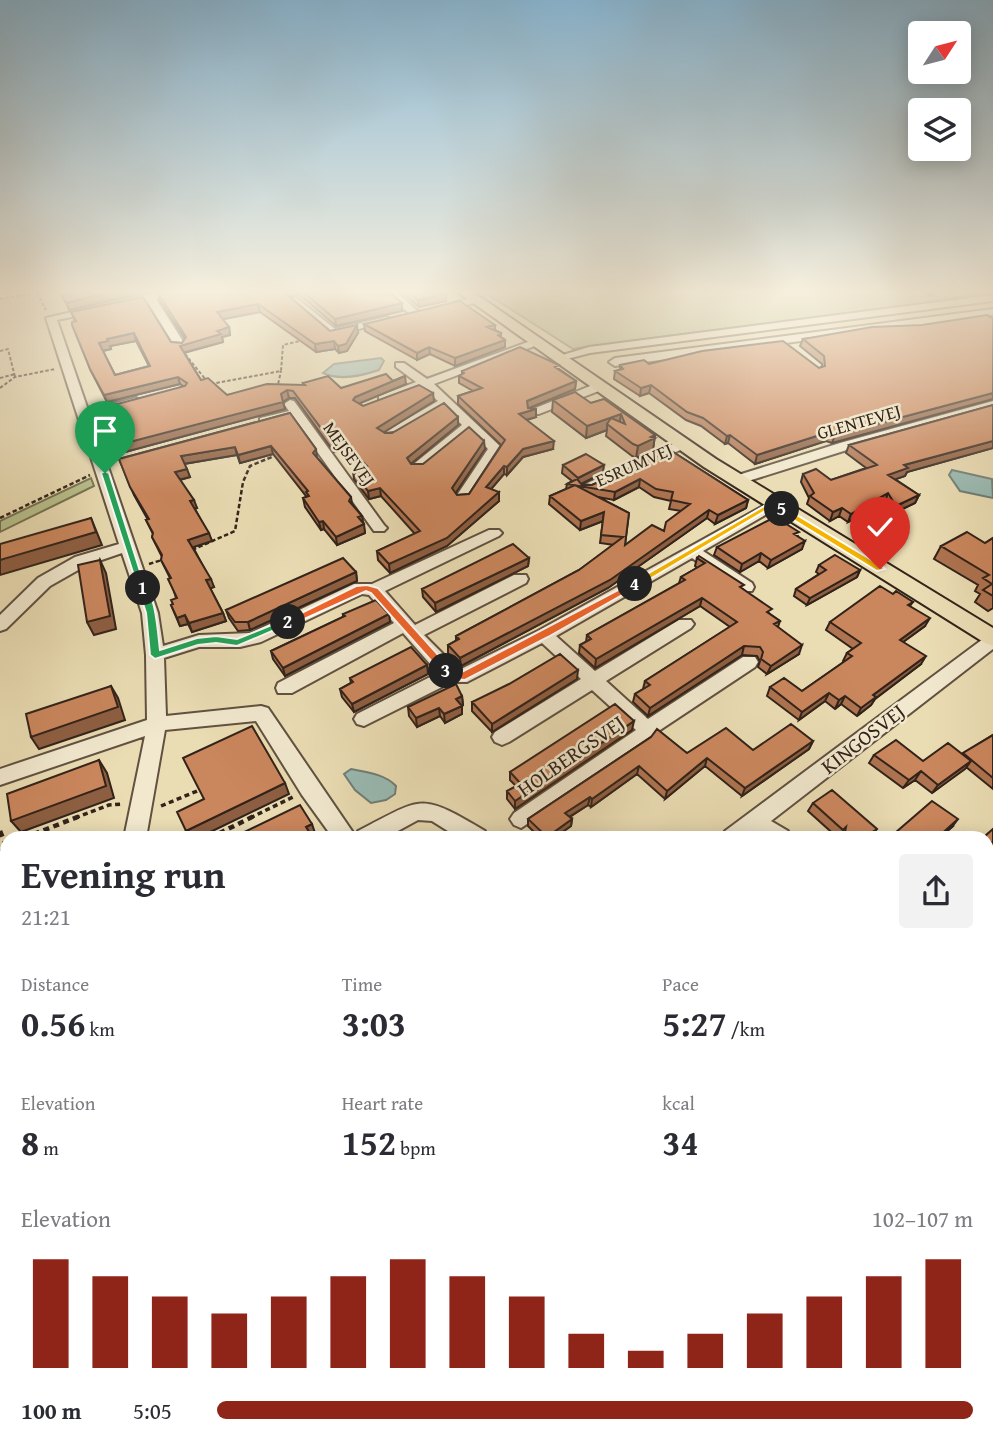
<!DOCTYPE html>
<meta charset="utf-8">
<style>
:root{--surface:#fff;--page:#f2f2f3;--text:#2b2b33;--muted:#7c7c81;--accent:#8f2418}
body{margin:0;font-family:"Gentium Book Plus",serif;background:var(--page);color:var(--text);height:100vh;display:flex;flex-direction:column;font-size:26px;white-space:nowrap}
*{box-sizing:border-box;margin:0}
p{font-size:23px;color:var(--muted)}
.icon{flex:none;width:38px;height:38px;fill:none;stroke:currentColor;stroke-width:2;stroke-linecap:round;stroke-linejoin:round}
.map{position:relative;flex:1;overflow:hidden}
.side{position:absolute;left:0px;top:831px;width:994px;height:621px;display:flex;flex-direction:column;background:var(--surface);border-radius:21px 21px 0 0;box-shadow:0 4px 18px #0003}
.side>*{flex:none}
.needle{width:46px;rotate:54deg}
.buttons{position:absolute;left:908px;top:21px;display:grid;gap:14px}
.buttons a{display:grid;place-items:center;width:63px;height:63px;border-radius:7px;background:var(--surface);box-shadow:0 4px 18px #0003;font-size:35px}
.pin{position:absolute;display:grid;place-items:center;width:60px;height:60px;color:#fff;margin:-72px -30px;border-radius:50% 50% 50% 0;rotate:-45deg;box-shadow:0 0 7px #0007}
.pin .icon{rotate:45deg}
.km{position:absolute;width:35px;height:35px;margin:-18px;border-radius:50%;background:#222;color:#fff;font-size:19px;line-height:35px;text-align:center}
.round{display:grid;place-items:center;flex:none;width:74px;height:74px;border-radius:7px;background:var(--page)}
.headline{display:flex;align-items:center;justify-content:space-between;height:119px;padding:0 21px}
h1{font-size:38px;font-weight:700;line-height:52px}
.metrics{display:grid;grid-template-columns:repeat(3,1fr);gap:10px;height:119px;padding:7px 21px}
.metrics div{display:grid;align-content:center}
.metrics b{font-size:35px;font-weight:700}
.metrics small{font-size:19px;font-weight:400}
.metrics p{font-size:19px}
.chart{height:196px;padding:14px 21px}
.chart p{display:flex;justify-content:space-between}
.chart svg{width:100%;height:126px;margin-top:7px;stroke:var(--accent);stroke-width:6}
ul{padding:0 21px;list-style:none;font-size:23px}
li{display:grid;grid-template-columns:112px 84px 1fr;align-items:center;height:52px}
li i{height:18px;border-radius:9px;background:var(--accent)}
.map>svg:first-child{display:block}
.green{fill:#b8c08c;stroke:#757253;stroke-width:2}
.water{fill:#99bab3;stroke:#707e76;stroke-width:2}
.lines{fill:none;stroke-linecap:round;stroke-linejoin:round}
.minor-casing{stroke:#605140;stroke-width:4}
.major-casing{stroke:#32231a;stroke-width:4}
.path-far4{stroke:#32231a;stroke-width:2;stroke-dasharray:3.5 2;stroke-linecap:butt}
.path-far3{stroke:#32231a;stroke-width:2.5;stroke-dasharray:4.5 2.5;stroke-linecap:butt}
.path-far2{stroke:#32231a;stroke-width:3.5;stroke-dasharray:5 3.5;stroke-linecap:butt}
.path-far1{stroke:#32231a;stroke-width:4.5;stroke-dasharray:6 4.5;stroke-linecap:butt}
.path{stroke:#32231a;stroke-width:5;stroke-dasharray:8 5;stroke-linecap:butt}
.minor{fill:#f1e8ce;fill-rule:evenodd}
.major{fill:#eadcb3;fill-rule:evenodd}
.wall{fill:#ae7350;stroke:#32231a;stroke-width:2;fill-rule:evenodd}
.shaded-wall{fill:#8d5e41;stroke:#32231a;stroke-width:2}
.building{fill:#ca865d;stroke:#32231a;stroke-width:2;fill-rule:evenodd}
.split-1{fill:#22a559;stroke:#fff;stroke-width:2}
.split-2{fill:#22a559;stroke:#fff;stroke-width:2}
.split-3{fill:#f0652b;stroke:#fff;stroke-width:2}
.split-4{fill:#f0652b;stroke:#fff;stroke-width:2}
.split-5{fill:#f5b400;stroke:#fff;stroke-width:2}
.split-6{fill:#f5b400;stroke:#fff;stroke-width:2}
.labels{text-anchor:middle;stroke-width:5;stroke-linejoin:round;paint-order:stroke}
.far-street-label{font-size:18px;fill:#32231a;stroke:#f1e8ce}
.street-label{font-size:21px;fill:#32231a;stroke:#f1e8ce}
</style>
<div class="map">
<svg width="993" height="1452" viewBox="0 0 993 1452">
<rect width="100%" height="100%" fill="#eadcb3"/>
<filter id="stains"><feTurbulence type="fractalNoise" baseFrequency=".00286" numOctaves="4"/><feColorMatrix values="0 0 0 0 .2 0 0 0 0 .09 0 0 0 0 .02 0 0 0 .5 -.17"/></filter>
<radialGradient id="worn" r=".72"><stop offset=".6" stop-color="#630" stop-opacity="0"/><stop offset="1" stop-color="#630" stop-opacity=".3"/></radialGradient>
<path class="green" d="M481,290h512v2c-41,5 -81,14 -122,19 -100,13 -199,23 -298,38z
M91,478l3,8 -94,46v-11z
M987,1083l6,2v179l-6,9z
M538,1446h195l2,6h-210z"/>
<path class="water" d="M381,358l3,3 -5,9c-18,6 -39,11 -56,3l11,-9z
M952,470l40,9 1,19 -33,-7 -11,-16z
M351,769c15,3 34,5 45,17l-1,8 -9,6 -15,3 -16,-13 -11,-16z"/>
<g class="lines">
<g class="minor-casing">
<path id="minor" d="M166,290h21l-31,9 30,47 -2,2h-8l-29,-47 -90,19 31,90 48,-12 6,4 -51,15 67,196 5,33 36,-11 52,-2 103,-49h18l117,-54h10l3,3 -3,3 -114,55 30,34 99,-50h12l2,4 -2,4 -102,52 35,35 79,-39 236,-131 7,4 -2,3 -76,44 49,32 2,4 -2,4h-12l-48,-33 -136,78 39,35 84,-51h12l3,4 -3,4 -85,53 42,38 95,-62h12l3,5 -3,5 -101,67 -6,9 -127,85 -7,-3 -4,-6 4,-6 122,-83 -44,-40 -83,52 -7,3 -7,-3 -3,-5 3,-5 86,-53 -39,-36 -75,39h-15l-88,44 -7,-2 -3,-5 3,-5 81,-41 -35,-40 -111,60h-14l-2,-5 2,-5 116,-60 -25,-28 -7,-1 -101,48 -21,5h-41l-35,11 2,58 95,-10 7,2 88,129 2,-6c66,-34 61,-39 127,0l3,7h-29l-27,-17 -14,-1 -33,18h-52l-31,-43 -46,-74 -91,9 -19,108h-22l21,-102 -145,49v-16l147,-49 -1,-65 -4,-42 -20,-60 -35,12 -37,21 -44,43 -6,2v-16l38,-37 37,-21 44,-13 -73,-226z
M382,290h12l27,24 -9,2z
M993,295v6l-403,52 -31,8 -6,-3 36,-11z
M294,296l41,33 52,-12 5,3 -59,16 -43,-35 -1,-2z
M475,297l4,1v4l-42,10 -5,-3z
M993,309v6l-378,51 -6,-4 6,-4z
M536,339l6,3 -2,2 -106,40 68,64 -35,53h-10l-2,-3 33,-49 -19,-17 -47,38h-10l-2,-3 52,-42 -17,-17 -53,30 -5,1 -7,-4 58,-34 -15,-13 -36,14h-8v-6l37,-14 -20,-15v-4h8l23,16z
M600,382l4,1v6l-65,25h-10l-1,-3z
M290,400l4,1 90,124 3,3 -3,3h-10l-81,-113 -33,6v-6l29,-7 -5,-7z
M993,401v8l-143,40 -108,34h-10l-2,-3 2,-3 108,-34z
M682,440l5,1v6l-96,43h-10l-2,-3z
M993,634v15l-222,172 17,10 3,7h-29l-7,-4 -6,4h-27l3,-7 262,-195z
M987,908l6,2v22l-6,-2z
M7,1107v28l-7,1v-28z
M7,1183v43l-7,3v-44z
M351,1446h34l1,6h-34z"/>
</g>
<g class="major-casing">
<path id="major" d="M455,290h15l246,169 277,169v18l-8,-3 -281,-176z"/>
</g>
<path class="path-far4" d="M37,293l9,17
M0,299l53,-9
M0,351l8,-2 7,28
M185,354l21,26
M0,378l15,-4
M211,384l70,-13 2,-26 21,-5
M0,388l15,-11 40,-8
M277,389l4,-18"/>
<path class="path-far3" d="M0,518l90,-43
M192,550l43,-19 8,-49 7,-16 29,-12
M149,564l16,-5"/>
<path class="path-far2" d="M161,806l41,-17
M75,818l34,-13 14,-1
M250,818l43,-21"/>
<path class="path-far1" d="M0,831l6,14 -6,9
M24,838l56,-22
M210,838l44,-22
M0,938l7,-3"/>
<path class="path" d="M987,1409l6,11
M633,1446l1,6"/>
<use href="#minor" class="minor"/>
<use href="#major" class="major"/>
</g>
<path class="wall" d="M166,290h220l16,21 -66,15 -36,-31 -10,2 40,34 28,2 -11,18 -8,2 -4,-4 -19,3 -56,-40 -38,7 7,8 1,8 -8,2 1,5 -39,11 17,27 26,15 77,-10 -1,-2 38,5 52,-7 13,3 -47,19 4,3 71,-5 -51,31 2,1 73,-8 -47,39h12l62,-15 -30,44 2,2 12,-1 32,-49 -43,-41v-8l15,-5 -14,-8v-7l3,-2v-3l97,-2 17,12 -1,8 -47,19 8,9 -9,3 26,29 -30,8 -16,18 -3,-1 -13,15 8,12 -52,45 -57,27 -12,-13 -1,-9 38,-17 -34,-38 -12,3 -15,-20 -1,-8 9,-3 -18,-19 -10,3 -39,-54h-6l-6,4 2,7 -160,43 -12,-31 70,-35 -3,-2 -73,18 -17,-33 -15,-48 -4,-9 100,30 11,1 3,-4 -25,-38 -2,-8zM136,341l13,25 -34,9 -12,-24 8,-2 -1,-3z
M399,290h42l5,4v7l-27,6z
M919,290h23l-12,5z
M993,318v81l-161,44 -6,-2 -71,23 -27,-21 -3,1 -24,-18 -15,-6 -37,-27 -9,3 -26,-17 1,-8 5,-1v-5l29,-1 170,4 3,-1v-3l-22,-18 3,-7z
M364,324l131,1v5l6,3v4l4,3v7l-50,19 -25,-12 -13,6 -52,-29z
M604,399l51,36 -2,15 -17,8 -4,-2 -26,-20 1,-6 -21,8 -34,-26 1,-12 38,3z
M993,405v43l-86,24 -2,4 -10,3 24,16 -4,8 -23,11 -7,-12 -37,20 -9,-6 -9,5 -23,-17 2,-6 -8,-16 2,-8 28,6 35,-12 -20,-15 3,-8z
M290,413l26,36 1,9 34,39 1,7 10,12 3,17 -28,12 -13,-16 -3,1 -16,-23 -2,-9 4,-1 -1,-1 -33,-42 -33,9 -3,-8 -53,9 6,13 -10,3 17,28 -2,1 17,32 -19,6 21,40 -4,1 13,25 3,8 -34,11 -4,-8 -8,2 -9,-21 2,-1 3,-6 -6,-20 -9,-18 1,-3 -10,-20 1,-3 -7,-14h2l-14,-25 -15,-36z
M670,450l78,50 -2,8 -31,16 -8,-6 -99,70 -147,78 -13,-13v-8l8,-4v-5l123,-66 35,-25 -14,-2 3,-22 -23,9 -31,-26 1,-8 16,-7 1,-5 5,-3 -10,-8 1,-8 40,8 -22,11 11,1zM639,487l15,10 17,4 -2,8 12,2 -17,20 -39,14 4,-32 -31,-16 16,3z
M798,536l4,13 -34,19 -9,-7 -19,11 -26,-17 3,-8z
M993,538v70l-5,3 -13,-9 5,-8 -5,-3 3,-6 -44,-26 7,-13 44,-3z
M529,558l-1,8 -92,46 -13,-15 -1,-8z
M697,558l46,31 27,25 10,7 -2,6 21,27 -32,20 -9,-7 2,-6 -3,-5 -15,-1 -94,61 -15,-14 2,-8 8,-5 2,-8 85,-54 -30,-21 -105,62 -16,-15 1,-8 6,-3 1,-7 92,-52 2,-6 16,-9 -2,-2z
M819,565l41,5 -3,7 -50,28 -13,-9 2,-7 23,-15 -3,-2z
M356,572l1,9 -107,49 -12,1 -9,-13 -3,-8z
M893,594l20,8 -3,4 15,20 -22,16 18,22 -46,35 -4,6 -14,11 -16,-12 -6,5 -10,-8 -26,19 -32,-24 3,-9 32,4 42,-29 -1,-1 4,-8 6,-4 -27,-19 4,-8z
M343,614h46l1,8 -105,54 -12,-17 -2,-8 72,-34z
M427,665l1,9 -74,38 -12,-15 -2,-8 11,-6 -1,-5z
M577,679l-85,53 -20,-21v-9z
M462,696l1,9h-2l1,9 -17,9 -5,-7 -23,11 -8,-11 -1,-9z
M632,730l-117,79 -8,-10v-8l9,-5 -6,-6v-8z
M993,735v54l-27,-22 -34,26 -17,-13 -12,8 -34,-25 5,-8 49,6 39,-7z
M651,737l36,16 66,-3 60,-9 -4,8 -67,47 -37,-30 -40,33 -28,-25 -46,33 -3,-2 -18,12 2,2 -1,7 -17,12h-14l-12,-12v-7z
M813,803l58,33 -2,2h-29l1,-3 -3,3 -30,-27z
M952,827l-13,11h-48l4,-5z
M993,829v69l-2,2 -4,-3v-59h-4z
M987,932l6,3v88l-6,-3z
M796,1446h25l3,6h-54z"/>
<path class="shaded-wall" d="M119,290h34l-84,20 -3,-7z
M285,290h14l1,5 -13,3z
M932,290h10l-12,5z
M446,294v7l-27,6 -1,-7z
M402,303v8l-66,15 -1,-7z
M258,304l2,8 -41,8 -2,-8z
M357,325l1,8 -11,18 -8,2 -1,-7z
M229,327l1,8 -8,2 1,5 -41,11 -2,-7 37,-15z
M134,333l2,8 -26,5 1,3 -9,2 -3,-8 8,-4z
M505,340v7l-50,19v-8z
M334,341l1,8 -19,3 -1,-8z
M429,347l1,7 -13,6v-7z
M405,376l1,8 -50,21 -3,-5 2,-3z
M178,377l2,7 -73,18 -3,-7z
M576,381l-1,8 -48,20v-8z
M651,385l-2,8 -9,3 1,-8z
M287,390l2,8 -6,4 2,7 -160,43 -3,-8 159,-50z
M433,393l1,8 -56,35 -1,-8z
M993,393v6l-161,44 3,-8z
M536,409v8l-17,5v-8z
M621,414l-2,12 -12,-2v6l-21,8 1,-12z
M458,417v8l-51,42v-9z
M829,432l-3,9 -71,23 2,-9z
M655,435l-2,15 -17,8 2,-12z
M730,435l-2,8 -3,1 2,-8z
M343,441l1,8 -10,3 -1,-8z
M484,441l1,8 -32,48 -1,-9z
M554,441l-1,8 -30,8 -16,18v-8l16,-18z
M993,441v7l-86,24 -2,4 -20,7 3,-8 16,-10z
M271,446l2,8 -33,9 -2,-8z
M235,447l2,8 -54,9 -2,-8z
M604,465l-1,8 -26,13 1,-8z
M504,466v8l-18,21v-8z
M187,469l3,8 -12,3 -3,-8z
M640,479l-1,8 -25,13 1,-8z
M380,488l1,8 -12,3 -1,-8z
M499,492v9l-52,45 -57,27 -1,-9z
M888,493l-3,9 -37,20 3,-8z
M919,495l-4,8 -23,11 4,-8z
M194,500l3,8 -4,1 -3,-8z
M748,500l-2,8 -31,16 3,-9z
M842,508l-3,8 -9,5 3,-9z
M709,510l-2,8 -99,70 -147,78 -1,-8z
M604,512l-1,9 -23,9 1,-9z
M91,518l11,27 -102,30v-15z
M323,521l1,8 -3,1 -2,-8z
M364,524l1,9 -28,12 -1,-8z
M209,533l3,8 -21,7 -3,-8z
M805,541l-3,8 -34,19 3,-8z
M761,553l-2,8 -19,11 2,-8z
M529,558l-1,8 -92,46 -1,-9z
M100,560l6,13 10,56 -22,6 -7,-13z
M860,570l-3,7 -50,28 3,-7z
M356,572l1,9 -107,49 -2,-8z
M211,579l3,8 -5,2 -3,-9z
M702,598l-2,8 -105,62 1,-9z
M223,613l3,8 -34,11 -3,-9z
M389,614l1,8 -105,54 -2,-8z
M185,615l3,9 -8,2 -3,-8z
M930,618l-5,8 -30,22 5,-8z
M802,645l-3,9 -32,20 4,-8z
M744,646l-2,9 -94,61 2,-8z
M926,656l-5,8 -46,35 -4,6 -14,11 4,-8 12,-13z
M427,665l1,9 -74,38 -2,-8z
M578,670l-1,9 -85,53v-8z
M111,686l7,12 7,22 -86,29 -8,-12z
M829,693l-4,8 -26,19 3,-8z
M462,696l1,9 -6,3 -1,-9z
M845,696l-4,8 -6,5 4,-9z
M462,706v8l-17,9 -1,-9z
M439,708l1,8 -23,11 -1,-9z
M634,721l-2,9 -117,79v-8z
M813,741l-4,8 -67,47 3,-8z
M707,758l-2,8 -40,33 2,-8z
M99,760l8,13 7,25 -93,34 -10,-11z
M971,761l-6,8 -33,24 6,-8z
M639,766l-2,8 -46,33 1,-8z
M921,771l-6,9 -12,8 6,-8z
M285,783l4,11 -91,44h-8l-4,-7z
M590,797l-2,8 -24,15 1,-7z
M572,819l-1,7 -17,12h-8z
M958,819l-6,8 -13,11h-2z
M312,824l4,12 -4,2 -6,-11z
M877,829l-8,9h-6z
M7,912v15l-7,3v-15z
M7,994v47l-5,-45z
M7,1053v16l-7,4v-17z
M7,1427v6l-7,5v-6z
M69,1446v6h-10v-5z
M168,1446h7v6h-7z"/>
<path class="building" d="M83,290h36l-53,13 -4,-7z
M166,290h119l1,4 44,37 27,-6 -11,19 -8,2 -4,-5 -19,3 -57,-40 -41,8 12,15 -12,4 4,3 -41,12 21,34 7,-2 19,17 40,-11 38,1 -2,-2 25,-7 13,12 45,-14 7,7 12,-5 -50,21 -2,3 10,6 56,-21 14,8 -56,35 8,5h7l52,-30 14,14 -51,41 4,6h12l46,-37 15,14 -32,47 5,7 12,-1 36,-54 -47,-44 24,-8 -23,-12 5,-3 -2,-2 58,-24 39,18 -4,2 21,14 -49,20 1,7 8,1 -17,5 35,27 -31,8 -16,18 -3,-1 -18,21 13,5 -52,46 -58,26 -12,-13 43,-20 -40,-43 -12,3 -15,-20 14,-5 -24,-25 -10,3 -40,-53 -6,-1 -6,4 2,8 -161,42 -9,-23 4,-1 -7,-14 75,-20 2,-3 -9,-6 -74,18 -14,-26 -18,-44v-3l4,-1 -5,-9 72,-15 28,45 11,1 4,-6 -28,-44zM134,333l16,33 -35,9 -16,-32 9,-2 -1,-2z
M301,290h85l16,13 -67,16z
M407,290h34l5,4 -28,6z
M460,301l35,24 -8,2 14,6 -3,2 7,5 -50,18 -26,-11 -12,6 -53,-29z
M987,315l6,3v75l-158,42 -6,-3 -72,23 -27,-20 -3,1 -24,-18 -16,-6 -36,-27 -10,3 -26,-17 8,-2 -3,-4 24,-5 5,4 53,-13 81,-10 36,27 6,-2 -1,-10 -21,-17 69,-12 50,-2z
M575,392l16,11 13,-4 51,36 -4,2 4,1 -17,8 -5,-2 -26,-20 4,-6 14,6 -4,-10 -34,12 -34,-26z
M993,405v36l-89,24 4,3 -20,7 31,20 -23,11 -8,-13 -37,21 -9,-6 -9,4 -23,-16 4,-3 -11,-19 13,-5 15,11 46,-15 -28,-20z
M290,413l26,36 -3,4 38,44 -2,4 13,15 -4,1 6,7 -28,13 -13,-16 -4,1 -16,-24 6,-2 -3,-4 2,-1 -37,-45 -33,9 -3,-8 -54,9 6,13 -12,3 19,28 -4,1 19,32 -21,7 23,39 -5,1 17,33 -34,10 -4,-8 -8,3 -6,-13 2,-1 -2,-4 6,-2 -9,-19 3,-1 -10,-18 1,-5 -10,-18 1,-4 -7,-13 3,-1 -19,-32 -11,-28z
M670,450l78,50 -30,15 -9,-5 -99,70 -150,78 -12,-13 11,-6 -3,-3 123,-66 44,-33 -22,-2 3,-23 -23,9 -31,-25 25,-11 54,28 -4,32 27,-20 12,6 2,-9 24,-18 -19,-4 2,-8 -17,-3 -16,-10 -25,13 -48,-8 10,-5 5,6h10z
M586,454l18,11 -26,13 -15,-13z
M775,517l24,15 -5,2 11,7 -34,19 -10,-7 -19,11 -25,-17z
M91,518l5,14 -96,28v-16z
M967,532l18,11 8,-5v58l-10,-6 9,-6 -9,-6 6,-3 -48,-29z
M513,544l16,14 -94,45 -13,-14z
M835,555l25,15 -50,28 -14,-9 30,-19 -7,-5z
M699,556l45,29 -4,2 32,22 -5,3 13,9 -6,3 28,21 -31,21 -10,-7 2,-7 -3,-5 -16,-1 -94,62 -15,-14 15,-9 -5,-4 92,-59 -35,-24 -106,61 -16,-14 11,-6 -4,-4 98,-55 -4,-3 24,-14 -8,-5z
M343,558l13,14 -108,50h-13l-9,-12z
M100,560l10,56 -23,6 -9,-57z
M880,586l13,8 3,-3 17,11 -5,3 22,13 -30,22 26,16 -53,39 3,2 -15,11 -16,-12 -6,4 -10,-7 -27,19 -32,-25 14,-9 18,13 50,-35 -5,-3 14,-10 -31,-21z
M376,600l13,14 -106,54 -12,-17 74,-35 -2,-2z
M411,647l16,18 -75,39 -12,-15 13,-7 -3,-4z
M560,654l18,16 -86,54 -20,-22 37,-18z
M456,684l6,12 -6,3 6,7 -18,8 -5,-6 -23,10 -8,-11z
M111,686l7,21 -87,30 -5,-23z
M615,704l19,17 -119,80 -8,-10 14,-7 -11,-12z
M791,724l22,17 -68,47 -38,-30 -40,33 -28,-25 -47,33 -2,-2 -25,16 7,6 -25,18 -19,-18 123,-82 6,-8 30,24 39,-25 27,22z
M252,726l33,57 -99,48 -9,-19 27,-13 -21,-41z
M993,735v43l-30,-25z
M896,740l27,21 25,-18 23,18 -33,24 -17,-14 -12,9 -35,-25z
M99,760l7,26 -95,35 -4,-27z
M832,790l45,39 -14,9h-11l-7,-6 1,-5 -3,3 -30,-27z
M932,801l26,18 -21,19h-35l-7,-5z
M300,805l12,19 -6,3 7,11h-81z
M993,829v15l-9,-7z
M993,846v24l-6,-5v-14z
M993,873v16l-6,-5v-5z
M7,879v33l-7,3v-34z
M987,932l6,3v79l-6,-3z
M7,944v50l-5,2 5,45v12l-7,3v-109z
M7,1370v57l-7,5v-57z
M120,1446h48v6h-49z
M507,1446h13l-13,3z
M808,1446h13l3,6h-41z
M59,1447v5h-11z"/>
<linearGradient id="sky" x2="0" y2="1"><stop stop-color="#88b6d3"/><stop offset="0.59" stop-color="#f6efdd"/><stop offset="1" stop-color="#f6efdd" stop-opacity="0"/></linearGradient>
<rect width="993" height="494" fill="url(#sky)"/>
<path class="split-1" d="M105,471l4,2 37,117 -8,-2 -37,-115z"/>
<path class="split-2" d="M143,585c13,8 15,49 17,65l37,-12 19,-2 21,3 47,-19 9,2 -56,24 -21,-3 -18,2 -43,14 -5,-4 -4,-42 -8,-25z"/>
<path class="split-3" d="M356,586l11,-1 11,3 72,80v5h-8l-71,-80 -5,-2 -75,34 -8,-3z"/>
<path class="split-4" d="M635,581l5,3 -2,2 -90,51 -83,43 -19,-2 -5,-7 5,-4 14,6z"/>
<path class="split-5" d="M771,502h6l9,7 -4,2 -8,-3 -9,3 -127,75 -8,-2z"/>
<path class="split-6" d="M782,506l101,61 2,2 -8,2 -98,-60 -2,-2z"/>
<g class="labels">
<g class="far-street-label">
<text transform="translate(859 422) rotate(-16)" y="6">GLENTEVEJ</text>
<text transform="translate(349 454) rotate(54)" y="6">MEJSEVEJ</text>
<text transform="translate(634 465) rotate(-24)" y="6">ESRUMVEJ</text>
</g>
<g class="street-label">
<text transform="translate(863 739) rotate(-38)" y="7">KINGOSVEJ</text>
<text transform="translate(571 756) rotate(-35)" y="7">HOLBERGSVEJ</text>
</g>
</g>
<rect width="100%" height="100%" filter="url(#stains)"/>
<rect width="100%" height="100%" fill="url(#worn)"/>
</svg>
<div class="buttons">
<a><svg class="needle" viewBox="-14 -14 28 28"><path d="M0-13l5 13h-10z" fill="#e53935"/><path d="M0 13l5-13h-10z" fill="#7c7c81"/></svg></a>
<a><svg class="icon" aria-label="layers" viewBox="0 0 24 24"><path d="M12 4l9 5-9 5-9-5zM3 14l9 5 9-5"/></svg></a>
</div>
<div class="pin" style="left:105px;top:473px;background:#1e9e55"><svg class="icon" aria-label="arrive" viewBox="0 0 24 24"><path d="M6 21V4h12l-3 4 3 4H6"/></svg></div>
<div class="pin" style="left:880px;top:569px;background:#d93025"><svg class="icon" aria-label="check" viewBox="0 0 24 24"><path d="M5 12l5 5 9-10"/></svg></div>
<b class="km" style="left:143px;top:588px">1</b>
<b class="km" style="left:288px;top:622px">2</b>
<b class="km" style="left:446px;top:671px">3</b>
<b class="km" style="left:635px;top:584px">4</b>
<b class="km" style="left:782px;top:509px">5</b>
<section class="side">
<div class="headline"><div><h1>Evening run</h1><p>21:21</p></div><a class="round"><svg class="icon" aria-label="share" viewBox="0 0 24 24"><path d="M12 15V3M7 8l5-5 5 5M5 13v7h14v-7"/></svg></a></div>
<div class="metrics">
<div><p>Distance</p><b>0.56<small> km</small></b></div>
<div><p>Time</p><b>3:03</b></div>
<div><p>Pace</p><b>5:27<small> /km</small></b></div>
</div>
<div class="metrics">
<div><p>Elevation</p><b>8<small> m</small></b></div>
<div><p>Heart rate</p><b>152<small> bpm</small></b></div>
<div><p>kcal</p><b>34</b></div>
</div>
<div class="chart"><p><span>Elevation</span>102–107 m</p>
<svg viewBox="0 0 160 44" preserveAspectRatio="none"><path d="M5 44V6M15 44V12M25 44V19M35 44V25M45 44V19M55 44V12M65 44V6M75 44V12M85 44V19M95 44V32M105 44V38M115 44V32M125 44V25M135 44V19M145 44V12M155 44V6"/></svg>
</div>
<ul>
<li><b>100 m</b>5:05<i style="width:100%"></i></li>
</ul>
</section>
</div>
